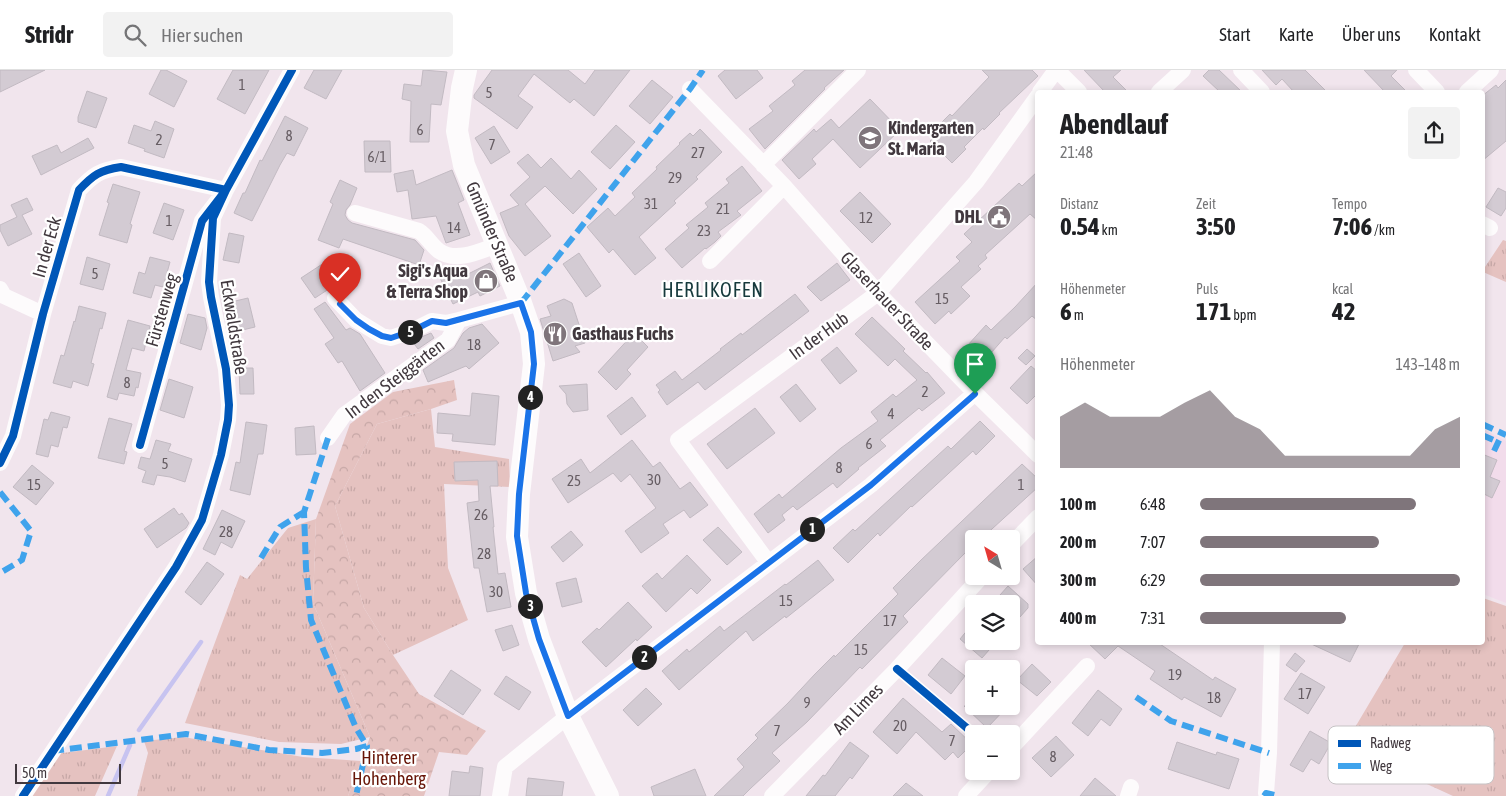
<!DOCTYPE html>
<html lang="de">
<meta charset="utf-8">
<style>
:root{--surface:#fff;--page:#f2f2f2;--text:#202124;--muted:#757577;--line:#e0e0e0;--accent:#7f757b}
body{margin:0;font-family:"Asap Condensed",sans-serif;background:var(--page);color:var(--text);height:100vh;display:flex;flex-direction:column;font-size:19px;white-space:nowrap}
*{box-sizing:border-box;margin:0}
p{font-size:16px;color:var(--muted)}
.icon{flex:none;width:28px;height:28px;fill:none;stroke:currentColor;stroke-width:2;stroke-linecap:round;stroke-linejoin:round}
.map{position:relative;flex:1;overflow:hidden}
.drawer{position:absolute;left:1035px;top:20px;width:450px;height:555px;display:flex;flex-direction:column;background:var(--surface);border-radius:5px;box-shadow:0 2px 8px #0003}
.drawer>*{flex:none}
.needle{width:32px;rotate:323deg}
.buttons{position:absolute;left:965px;top:460px;display:grid;gap:10px}
.buttons a{display:grid;place-items:center;width:55px;height:55px;border-radius:5px;background:var(--surface);box-shadow:0 2px 8px #0003;font-size:25px}
.scale{position:absolute;left:15px;bottom:12px;width:106px;box-sizing:border-box;padding-left:5px;border:2px solid #41383e;border-top:0;font-size:14px;line-height:18px;white-space:nowrap;color:#41383e;-webkit-text-stroke:4px #fff;paint-order:stroke}
.pin{position:absolute;display:grid;place-items:center;width:42px;height:42px;color:#fff;margin:-51px -21px;border-radius:50% 50% 50% 0;rotate:-45deg;box-shadow:0 0 5px #0007}
.pin .icon{rotate:45deg}
.km{position:absolute;width:25px;height:25px;margin:-12px;border-radius:50%;background:#222;color:#fff;font-size:14px;line-height:25px;text-align:center}
.round{display:grid;place-items:center;flex:none;width:52px;height:52px;border-radius:5px;background:var(--page)}
.overview{display:flex;align-items:center;justify-content:space-between;height:85px;padding:0 25px}
h1{font-size:28px;font-weight:700;line-height:38px}
.figures{display:grid;grid-template-columns:repeat(3,1fr);gap:8px;height:85px;padding:5px 25px}
.figures div{display:grid;align-content:center}
.figures b{font-size:25px;font-weight:700}
.figures small{font-size:14px;font-weight:400}
.figures p{font-size:14px}
.chart{height:140px;padding:10px 25px}
.chart p{display:flex;justify-content:space-between}
.chart svg{width:100%;height:90px;margin-top:5px;fill:var(--accent);opacity:.7}
ul{padding:0 25px;list-style:none;font-size:16px}
li{display:grid;grid-template-columns:80px 60px 1fr;align-items:center;height:38px}
li i{height:12px;border-radius:6px;background:var(--accent)}
header{display:flex;align-items:center;gap:30px;box-sizing:border-box;height:70px;padding:0 25px;background:var(--surface);border-bottom:1px solid var(--line)}
header strong{font-size:24px}
nav{display:flex;gap:28px;margin-inline-start:auto;font-size:18px}
.search{width:350px;height:45px;background:var(--page);display:flex;align-items:center;gap:12px;box-sizing:border-box;padding:0 18px;border-radius:5px;color:var(--muted);font-size:19px}
.map>svg:first-child{display:block}
.built{fill:#f2dceb}
.grass{fill:url(#grass-tufts)}
.forest{fill:url(#forest-crowns)}
.lines{fill:none;stroke-linecap:round;stroke-linejoin:round}
.stream{stroke:#c7c3f0;stroke-width:4.5}
.building{fill:#d3cbd3;stroke:#c2bac2}
.minor{stroke:#fdfbfc;stroke-width:16}
.secondary{stroke:#fdfbfc;stroke-width:22}
.quiet{stroke:#3fa3ec;stroke-width:6;stroke-dasharray:12 6;stroke-linecap:butt}
.cycleway-casing{stroke:#fff;stroke-width:11}
.cycleway{stroke:#0057b8;stroke-width:8}
.route-casing{stroke:#fff;stroke-width:10}
.route{stroke:#1a73e8;stroke-width:6}
.labels{text-anchor:middle;stroke-width:4.5;stroke-linejoin:round;paint-order:stroke}
.number-label{font-size:15px;fill:#665d63}
.poi-label{font-size:18px;font-weight:bold;fill:#41383e;stroke:#fff;text-anchor:start}
.street-label{font-size:18px;fill:#41383e;stroke:#fff}
.park-label{font-size:18px;fill:#671507;stroke:#fff}
.quarter-label{font-size:20px;letter-spacing:1px;fill:#16393c;stroke:#fff}
.key{fill:#fff;stroke:#c6c3c5;stroke-width:1}
.key-label{font-size:14px;fill:#41383e}
</style>
<header>
<strong>Stridr</strong>
<div class="search"><svg class="icon" aria-label="search" viewBox="0 0 24 24"><circle cx="10" cy="10" r="6"/><path d="M15 15l6 6"/></svg>Hier suchen</div>
<nav><a>Start</a><a>Karte</a><a>Über uns</a><a>Kontakt</a></nav>
</header>
<div class="map">
<svg width="1506" height="726" viewBox="0 0 1506 726">
<defs>
<pattern id="grass-tufts" width="24" height="20" patternUnits="userSpaceOnUse" patternTransform="scale(1.25)"><rect width="24" height="20" fill="#e5c2c0"/><path d="M3 7l-1-3M5 7V3M7 7l1-3M15 17l-1-3M17 17v-4M19 17l1-3" fill="none" stroke="#c6a7a6"/></pattern>
<pattern id="forest-crowns" width="20" height="18" patternUnits="userSpaceOnUse" patternTransform="scale(1.25)"><rect width="20" height="18" fill="#e5c2c0"/><path d="M2 6a3 3 0 1 1 6 0M12 15a3 3 0 1 1 6 0" fill="none" stroke="#c6a7a6"/></pattern>
</defs>
<rect width="100%" height="100%" fill="#f1e5ed"/>
<path class="built" d="M1483,359l23,12v162l-23,-9z"/>
<path class="grass" d="M1503,170l3,1v41l-23,-10v-2z
M431,339l4,38 74,12 1,28 -66,-3 4,84 20,52 -75,35 -29,-47 -29,-102 42,-82z
M316,449l-3,84 57,134 -29,7 -62,-2 -94,-19 55,-148 7,4 41,-51z
M1483,528l23,8v190h-53l-109,-50 61,-103 77,-1z
M183,667l120,20 58,4 -13,35h-211l11,-43 -4,-12z
M117,676l-22,50h-70l30,-42z"/>
<path class="forest" d="M454,310l3,20 -26,9 -54,15 -42,82 29,102 29,47 26,39 67,37 -19,24 -28,-3 -15,44h-76l22,-59 -57,-134 3,-84 34,-95 43,-32z"/>
<g class="lines">
<path class="stream" d="M139,660l62,-88
M108,726l22,-51"/>
</g>
<path class="building" d="M0,0h45l-45,22z
M161,0h5l21,11 -13,26 -25,-13z
M233,0h36l-24,44 -28,-15z
M314,0h28l-16,29 -22,-11z
M423,0l24,2 -6,33 -10,-1 -2,38h-19l1,-41 -9,-2 2,-15 17,2z
M492,0h76l17,14 10,-14h35l-36,46 -20,-17 -4,4 -36,-29 -16,22 15,11 -16,22 -43,-31v-3z
M725,0h32l6,8 -27,21 -18,-23z
M805,0h39l-20,18 1,1 -60,60 -16,-20 24,-18 -4,-5 26,-21 -3,-4z
M982,0h50l6,6 -39,37 1,1 -16,16 -1,-2 -19,19 2,2 -14,14 -22,-22 15,-14 -4,-4 9,-9 2,2 37,-39z
M1084,0h37l-8,7 15,15h-23z
M1209,0h10l23,22h-22l-17,-16z
M1262,0h43l22,22h-33l-12,-13 -6,6z
M1364,0h33l-6,6 16,16h-22z
M652,10l21,17 -23,27 -21,-18z
M1506,10v61l-24,20v-65l14,-11 2,3z
M87,21l20,7 -11,30 -18,-6v-5z
M870,29l30,31 -40,38 -27,-29 -21,20 4,5 -17,15 -17,-19 32,-31 2,3 15,-13 8,9z
M285,46l23,12 -14,28 -7,-3 -7,12 -28,56 -18,-8 9,-20h2l15,-33 2,1z
M155,51l19,8 -10,29 -20,-7 1,-2 -17,-6 6,-18 17,6z
M616,55l19,17 -25,27 -19,-17z
M494,56l16,26 -19,12 -16,-26z
M700,59l22,23 -26,25 2,2 -24,22 2,2 -37,34 17,21 -21,17 -22,-26 -4,4 -22,-26 21,-19 7,8 20,-19 -3,-4 25,-24 -1,-2 24,-23 -1,-1 11,-10 3,3z
M88,68l6,10 -53,27 -9,-19 25,-11 4,8z
M364,71h26l1,31h-26z
M528,84l13,14 10,-10 20,21 8,-9 18,19 -24,25 -28,-28 -20,18 26,32 -26,20 -16,-20 -9,-23 19,-8 -9,-10 20,-18 -13,-14z
M742,96l20,25 -25,20 4,4 -23,17 3,4 -6,6 -9,7 -1,-1 -23,20 -17,-19 24,-21 -3,-3 22,-18 -3,-4 24,-20 -3,-4z
M413,100l3,15 36,-15 12,30 -6,3 12,32 -24,8 -10,-27 -24,3 -4,-29 -11,2 -3,-18z
M1038,101v50l-8,-7 -45,41 2,3 -9,8 3,3 -20,18 9,9 -19,18 -2,-3 -14,13 -20,-22 45,-41 -4,-4 16,-15 -8,-8 55,-51 3,3z
M340,110l17,8 -7,17 -4,5 -1,5 3,5 4,3 63,17 9,10 -5,15 -76,-26 -4,9 -21,-8 15,-36 -3,-2z
M113,114l27,8 -10,32 2,1 -5,18 -28,-8 10,-32 -2,-1z
M1498,118l8,4v16l-5,8 -15,-9z
M860,122l31,32 -19,19 -32,-32z
M27,128l6,12 -11,5 10,19 -24,12 -8,-16v-5l17,-8 -6,-12z
M164,133l20,7 -11,30 -20,-7z
M229,163l15,3 -5,27 -16,-3z
M579,183l22,33 -15,11 -23,-33z
M87,187l23,7 -7,26 -23,-6z
M150,187l20,5 -7,25 -8,-2 -4,13 -18,-5 6,-21 6,2z
M330,189l14,20 -29,19 -14,-20z
M490,193l10,23 -20,10 -2,-4 -25,12 -14,-28 23,-10 4,9z
M837,193l13,17 -29,21 -14,-14z
M1038,212v39l-6,-5 -25,23 -2,-2 -21,24 -17,-15 19,-21 5,5 24,-23z
M795,224l14,17 -104,79 -7,-8 -31,23 -9,-13 2,-2 -4,-5 19,-14 7,9 39,-30 -1,-1 21,-16 1,2z
M248,228l7,29 -21,5 -7,-29z
M564,229l8,4 13,40 -10,3 5,6 -27,9 -13,-42 11,-3 -4,-10z
M325,232l21,28 4,-2 10,6 25,39 -25,18 -18,-30 -4,2 -13,-19 9,-6 -20,-29z
M79,236l27,7 -4,16 -2,-1 -9,35 3,1 -6,22 -15,-5 -2,7 -18,-5 8,-28 3,1 10,-35 1,1z
M188,244l17,4 2,10 -6,22 -21,-7z
M872,247l33,32 -2,2 23,22 1,-1 18,21 -23,18 -3,-3 -39,32 6,6 -28,22 1,1 -22,19 -4,-5 -36,27 -4,-4 -11,9 3,5 -17,13 -14,-19 25,-20 3,4 59,-50 37,-27 -7,-9 22,-18 3,3 21,-17 -22,-21 -7,7 -33,-32z
M128,250l22,6 -6,25 -12,-3 -6,22 15,3 -3,15 -2,-1 -2,9 -15,-3 -2,7 -10,-3z
M482,254l17,19 -30,26 -3,-3 -38,16 -5,-12 31,-22 9,-15 6,-5z
M431,263l3,5 -16,11 -6,-8z
M634,263l14,14 -21,23 4,4 -15,16 -18,-18z
M837,277l20,24 -17,13 -19,-24z
M1027,279l8,7 -9,9 -8,-7z
M1031,296l7,6v21l-11,11 -17,-16z
M239,298h14l1,26h-14z
M169,309l24,8 -9,31 -24,-8z
M587,314l1,26 -15,2 -6,-8 -1,-10 -7,-8z
M796,314l20,25 -16,13 -20,-25z
M472,323l27,3 -4,49 -43,-4 1,-7 -16,-1 1,-20 32,3z
M632,327l14,19 -25,19 -14,-19z
M755,338l20,25 -48,36 -20,-25z
M51,342l19,5 -3,11 -4,-1 -5,20 -7,-2 -3,12 -12,-3 8,-35 4,1z
M109,348l23,6 -8,27 3,1 -3,12 -26,-6z
M980,351l15,15 -19,19 -3,-4 -61,56 -1,-1 -31,30 -2,-3 -30,30 -15,-15 20,-19 2,2 93,-85 3,3z
M246,352l21,3 -4,29h-5l-8,41 -20,-5 6,-28 4,1z
M314,356l2,28 -20,1 -1,-27z
M156,370l15,4 -3,7 24,8 -7,23 -15,-5 -13,-2 -3,10 -12,-3 4,-11 -8,-3 3,-11 9,2z
M632,370l21,27 7,-5 20,27 10,-7 18,23 -18,13 -6,-8 -21,14 6,9 -28,20 -16,-22 31,-23 -26,-34 -9,8 -8,-9 -45,30 -16,-24 29,-20 9,14z
M1482,384l15,6 -7,17 10,4 -8,17 -10,-5z
M497,391l1,25h-8l4,41h-1l5,47 7,-1 6,34 -24,5 -8,-44h-5l-7,-65 12,-2 -1,-21 -23,1 -1,-19z
M1022,394l16,15v8l-57,52h-7v7l-8,8 -1,-1 -62,63 5,6 -46,47 -2,-2 -53,55 -35,31 8,8 -29,27 -8,8h-29l30,-29 -7,-8 21,-21 -3,-3 33,-32 27,-29 19,-19 1,2 63,-63 -5,-6 27,-27z
M32,395l22,18 -18,22 -23,-18z
M174,438l5,7 3,-2 7,10 -3,5 -29,20 -13,-19z
M222,440l23,11 -13,27 -11,-6 -6,13 -12,-6z
M718,457l24,25 -15,13 -24,-25z
M571,461l12,14 -20,17 -12,-15z
M687,485l24,25 -14,14 -6,-6 -25,24 -24,-26 15,-13 5,6z
M1038,486v30l-15,-17z
M818,490l16,20 -48,38 -1,-2 -32,25 -7,-10 -67,59 -17,-19 25,-22 2,3 31,-26 4,5 61,-47 1,1z
M207,492l17,12 -23,31 -16,-13z
M576,508l6,24 -20,5 -6,-24z
M1008,516l20,18v4l-17,19v-23h-19z
M628,532l24,25 -15,14 -1,-2 -30,28 -24,-25 15,-14 2,2z
M974,552v19h23l-15,17 -22,-19z
M512,555l7,20 -16,6 -8,-21z
M1087,572h70l56,38 2,-3 21,12 -15,28 -37,-20 -2,3 -32,-21 5,-8 -37,-25 -13,13z
M1307,572h53l-10,20z
M1295,583l10,8 -9,11 -10,-7z
M942,588l23,18 -14,18 -23,-19z
M1032,594l19,18 -14,14 -20,-16z
M451,600l30,20 -18,25 -29,-19z
M1301,603l24,14 -17,27 -24,-15z
M506,606l25,16 -12,18 -25,-16z
M646,618l16,16 -24,22 -15,-16z
M1098,620l24,19 -12,17 -9,-7 -13,17 -16,-13z
M903,628l39,34 9,-8 21,20 -14,14 -5,-6 -8,8 -29,-28 -19,22 -24,-22z
M964,636h44l-21,22z
M1310,661l21,12 -12,21 -8,-5 -8,13 -13,-7z
M1056,666l18,19 -23,22 -19,-19z
M850,672l19,14 -17,23 -2,-2 -15,19h-29l17,-21 2,1z
M1177,672l39,13 1,-3 22,7 -10,30 -61,-20z
M470,696l13,2 -3,28h-31l3,-25 17,2z
M695,699l11,27h-52l-3,-9z
M528,708l36,4 -2,14h-36z
M1095,708l21,18h-36z
M906,713l17,13h-30z"/>
<g class="lines">
<path class="minor" d="M1057,0l22,22
M1241,0l21,22
M1416,0l21,22
M690,19l94,97 94,107 97,100 63,62
M1040,22l16,-22
M1159,22l24,-22
M1467,22l24,-22
M763,95l95,-95
M355,143l64,18c8,5 12,14 20,20 17,12 41,0 58,-6
M1482,154l8,4
M710,191l74,-75
M0,219l4,7 39,18
M335,228l21,22 26,16 9,2 23,-8 18,-9 14,2 13,-3
M328,368l16,-23 104,-75 11,-20 62,-17
M0,393l13,-27 30,-122 36,-124c14,-15 21,-20 42,-23l105,23 -24,31 -62,224
M1011,475l27,-28
M768,492l-90,-122 200,-147 98,-111 62,-86
M1011,678l76,-82
M1266,723l3,-40 3,-111
M23,726l153,-229 26,-47 19,-65 7,-35 1,-15 -3,-36 -15,-72 -2,-15 4,-64 13,-28 66,-120
M500,726l5,-29 63,-51 303,-231 104,-92
M772,726l125,-127 85,-93
M966,726l23,-25
M1128,726l3,-9"/>
<path class="secondary" d="M466,0l-4,18 -5,43 7,34 57,138 10,29 3,32 -15,130 -2,43 9,56 13,46 29,77 40,80"/>
<path class="quiet" d="M521,233l169,-214 13,-19
M1482,354l24,11
M1482,365l16,7
M328,368l-24,74 2,56 5,52 45,108 11,18 -11,50
M1494,381l8,-17
M0,422l31,39 -9,29 -22,13
M261,488l19,-31 24,-15
M1136,627l35,24 98,32
M52,681l134,-17 83,16 53,3 34,-4 11,-3
M1264,726l2,-3 13,3"/>
<g class="cycleway-casing">
<path id="cycleway" d="M0,393l13,-27 30,-122 36,-124c14,-15 21,-20 42,-23l105,23 -24,31 -62,224
M897,599l77,65
M23,726l153,-229 26,-47 19,-65 7,-35 1,-15 -3,-36 -15,-72 -2,-15 4,-64 13,-28 66,-120"/>
</g>
<use href="#cycleway" class="cycleway"/>
</g>
<g class="lines">
<g class="route-casing">
<path id="route" d="M340,234l16,16 13,9 13,7 9,2 23,-8 18,-9 14,2 75,-20 10,29 3,32 -15,130 -2,42 9,57 13,46 29,77 303,-231 104,-91"/>
</g>
<use href="#route" class="route"/>
</g>
<defs>
<g id="school-disc" transform="scale(1.25)"><circle r="9.5" fill="#7f757b" stroke="#fff"/><path d="M0-5L7-2L0 1L-7-2ZM-4 1L0 2.5L4 1V4Q0 6-4 4Z" fill="#fff"/></g>
<g id="civic-disc" transform="scale(1.25)"><circle r="9.5" fill="#7f757b" stroke="#fff"/><path d="M-.6-6.5H3V-4.5H.6V-3L4-1V1h2V6H-6V1h2V-1L-.6-3ZM-1.2 2.5V6h2.4V2.5Z" fill="#fff"/></g>
<g id="shop-disc" transform="scale(1.25)"><circle r="9.5" fill="#7f757b" stroke="#fff"/><path d="M-5-2.5h2.3a2.7 3.5 0 0 1 5.4 0H5L5.5 6h-11ZM-1.5-2.5h3a1.5 2.3 0 0 0-3 0Z" fill="#fff"/></g>
<g id="restaurant-disc" transform="scale(1.25)"><circle r="9.5" fill="#7f757b" stroke="#fff"/><path d="M-5-6h1v4h1v-4h1v4h1v-4h1v5L-1.5 .5V6h-2V.5L-5-1ZM5-6V6H3V1.5H1.5Q1.5-4 5-6Z" fill="#fff"/></g>
</defs>
<g fill-rule="evenodd">
<use href="#school-disc" x="870" y="68"/>
<use href="#civic-disc" x="999" y="147"/>
<use href="#shop-disc" x="486" y="211"/>
<use href="#restaurant-disc" x="555" y="264"/>
</g>
<g class="labels">
<g class="number-label">
<text x="242" y="20">1</text>
<text x="489" y="28">5</text>
<text x="420" y="65">6</text>
<text x="289" y="71">8</text>
<text x="159" y="75">2</text>
<text x="492" y="80">7</text>
<text x="698" y="88">27</text>
<text x="377" y="92">6/1</text>
<text x="675" y="113">29</text>
<text x="651" y="139">31</text>
<text x="723" y="144">21</text>
<text x="866" y="153">12</text>
<text x="169" y="156">1</text>
<text x="454" y="163">14</text>
<text x="704" y="166">23</text>
<text x="95" y="209">5</text>
<text x="942" y="234">15</text>
<text x="474" y="280">18</text>
<text x="127" y="318">8</text>
<text x="925" y="327">2</text>
<text x="891" y="349">4</text>
<text x="869" y="379">6</text>
<text x="165" y="399">5</text>
<text x="839" y="403">8</text>
<text x="654" y="415">30</text>
<text x="574" y="416">25</text>
<text x="34" y="420">15</text>
<text x="1021" y="420">1</text>
<text x="481" y="450">26</text>
<text x="226" y="467">28</text>
<text x="484" y="489">28</text>
<text x="496" y="527">30</text>
<text x="786" y="536">15</text>
<text x="890" y="556">17</text>
<text x="861" y="585">15</text>
<text x="1175" y="610">19</text>
<text x="1305" y="629">17</text>
<text x="1214" y="633">18</text>
<text x="807" y="638">9</text>
<text x="900" y="661">20</text>
<text x="777" y="666">7</text>
<text x="952" y="676">7</text>
<text x="1053" y="692">8</text>
</g>
<g class="poi-label">
<text x="888" y="64">Kindergarten<tspan x="888" dy="21">St. Maria</tspan></text>
<text x="982" y="153" text-anchor="end">DHL</text>
<text x="468" y="207" text-anchor="end">Sigi's Aqua<tspan x="468" dy="21">&amp; Terra Shop</tspan></text>
<text x="572" y="270">Gasthaus Fuchs</text>
</g>
<g class="street-label">
<text transform="translate(492 162) rotate(67)" y="6">Gmünder Straße</text>
<text transform="translate(47 177) rotate(-74)" y="6">In der Eck</text>
<text transform="translate(887 231) rotate(47)" y="6">Glaserhauer Straße</text>
<text transform="translate(162 240) rotate(-74)" y="6">Fürstenweg</text>
<text transform="translate(234 257) rotate(81)" y="6">Eckwaldstraße</text>
<text transform="translate(819 266) rotate(-36)" y="6">In der Hub</text>
<text transform="translate(395 309) rotate(-37)" y="6">In den Steiggärten</text>
<text transform="translate(858 639) rotate(-46)" y="6">Am Limes</text>
</g>
<g class="park-label">
<text x="389" y="694">Hinterer<tspan x="389" dy="21">Hohenberg</tspan></text>
</g>
<g class="quarter-label">
<text x="713" y="227">HERLIKOFEN</text>
</g>
</g>
<rect x="1328" y="656" width="166" height="58" rx="8" class="key"/>
<rect x="1338" y="670" width="23" height="7" fill="#0057b8"/>
<rect x="1338" y="693" width="23" height="6" fill="#3fa3ec"/>
<g class="key-label">
<text x="1370" y="678">Radweg</text>
<text x="1370" y="701">Weg</text>
</g>
</svg>
<div class="buttons">
<a><svg class="needle" viewBox="-14 -14 28 28"><path d="M0-13l5 13h-10z" fill="#e53935"/><path d="M0 13l5-13h-10z" fill="#757577"/></svg></a>
<a><svg class="icon" aria-label="layers" viewBox="0 0 24 24"><path d="M12 4l9 5-9 5-9-5zM3 14l9 5 9-5"/></svg></a>
<a>+</a>
<a>−</a>
</div>
<div class="scale">50 m</div>
<div class="pin" style="left:975px;top:324px;background:#1e9e55"><svg class="icon" aria-label="arrive" viewBox="0 0 24 24"><path d="M6 21V4h12l-3 4 3 4H6"/></svg></div>
<div class="pin" style="left:340px;top:234px;background:#d93025"><svg class="icon" aria-label="check" viewBox="0 0 24 24"><path d="M5 12l5 5 9-10"/></svg></div>
<b class="km" style="left:812px;top:459px">1</b>
<b class="km" style="left:644px;top:587px">2</b>
<b class="km" style="left:530px;top:536px">3</b>
<b class="km" style="left:530px;top:327px">4</b>
<b class="km" style="left:410px;top:262px">5</b>
<section class="drawer">
<div class="overview"><div><h1>Abendlauf</h1><p>21:48</p></div><a class="round"><svg class="icon" aria-label="share" viewBox="0 0 24 24"><path d="M12 15V3M7 8l5-5 5 5M5 13v7h14v-7"/></svg></a></div>
<div class="figures">
<div><p>Distanz</p><b>0.54<small> km</small></b></div>
<div><p>Zeit</p><b>3:50</b></div>
<div><p>Tempo</p><b>7:06<small> /km</small></b></div>
</div>
<div class="figures">
<div><p>Höhenmeter</p><b>6<small> m</small></b></div>
<div><p>Puls</p><b>171<small> bpm</small></b></div>
<div><p>kcal</p><b>42</b></div>
</div>
<div class="chart"><p><span>Höhenmeter</span>143–148 m</p>
<svg viewBox="0 0 160 44" preserveAspectRatio="none"><path d="M0 44V19L10 12L20 19L30 19L40 19L50 12L60 6L70 19L80 25L90 38L100 38L110 38L120 38L130 38L140 38L150 25L160 19V44z"/></svg>
</div>
<ul>
<li><b>100 m</b>6:48<i style="width:83%"></i></li>
<li><b>200 m</b>7:07<i style="width:69%"></i></li>
<li><b>300 m</b>6:29<i style="width:100%"></i></li>
<li><b>400 m</b>7:31<i style="width:56%"></i></li>
</ul>
</section>
</div>
